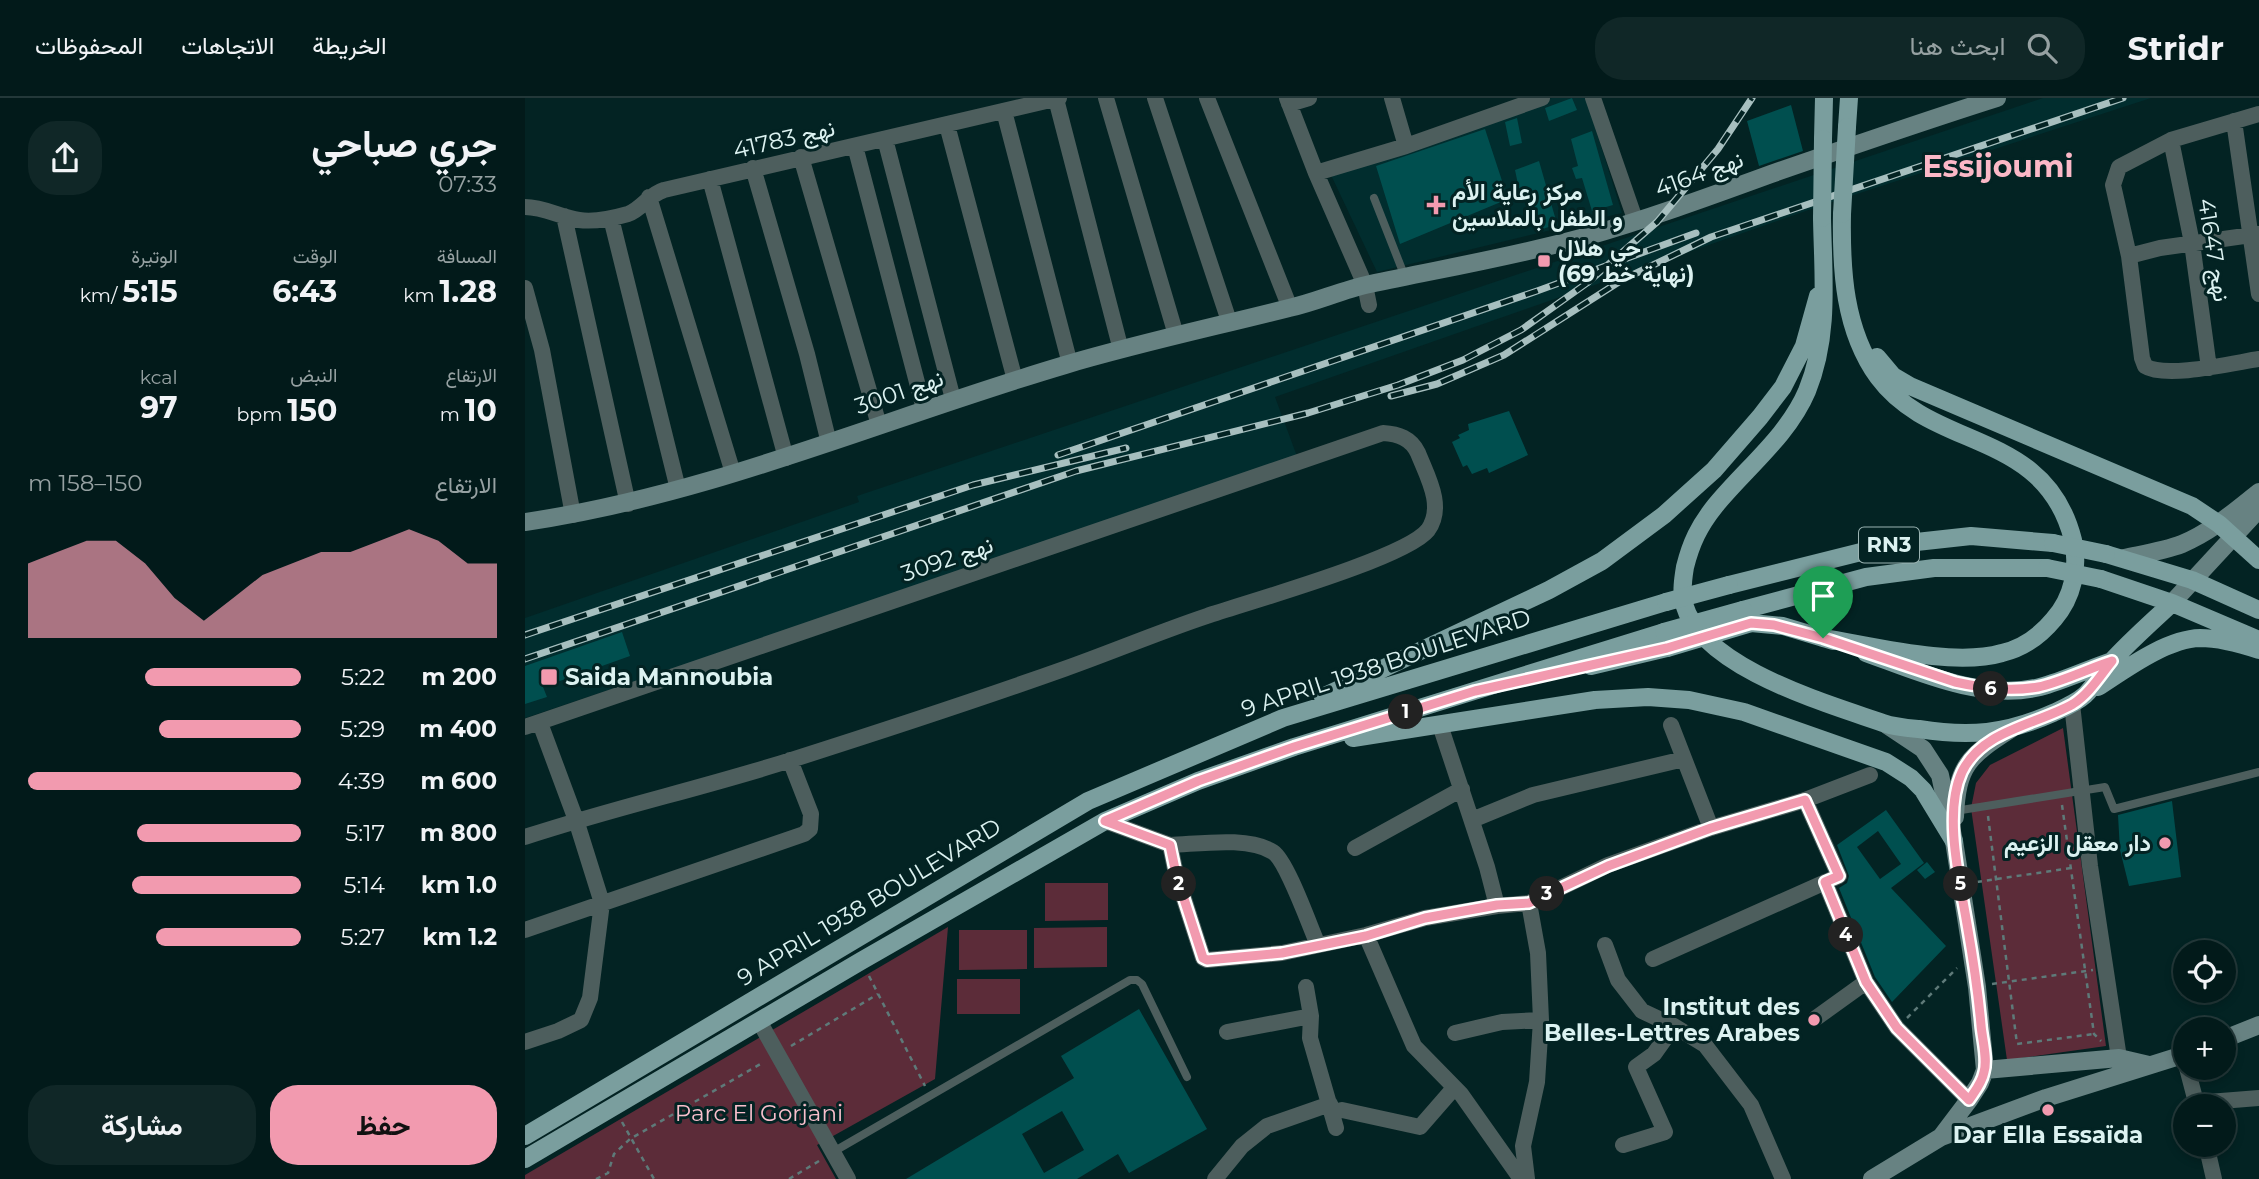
<!DOCTYPE html>
<html lang="ar">
<meta charset="utf-8">
<style>
:root{--surface:#021a1a;--page:#102727;--text:#f1f3f6;--muted:#96a1a2;--line:#233839;--accent:#f29aaf}
body{margin:0;font-family:Montserrat,Vazirmatn,sans-serif;background:var(--page);color:var(--text);direction:rtl;height:100vh;display:flex;flex-direction:column;font-size:26px;white-space:nowrap}
*{box-sizing:border-box;margin:0}
p{font-size:23px;color:var(--muted)}
.icon{flex:none;width:38px;height:38px;fill:none;stroke:currentColor;stroke-width:2;stroke-linecap:round;stroke-linejoin:round}
.map{position:relative;flex:1;overflow:hidden;direction:ltr}
.panel{display:flex;flex-direction:column;background:var(--surface);width:525px}
.panel>*{flex:none}
.fabs{position:absolute;left:1648px;top:842px;display:grid;gap:14px}
.fabs a{display:grid;place-items:center;width:63px;height:63px;border-radius:50%;background:var(--surface);box-shadow:0 4px 10px #0003,0 0 0 2px var(--line);font-size:35px}
.pin{position:absolute;display:grid;place-items:center;width:60px;height:60px;color:#fff;margin:-72px -30px;border-radius:50% 50% 50% 0;rotate:-45deg;box-shadow:0 0 7px #0007}
.pin .icon{rotate:45deg}
.km{position:absolute;width:35px;height:35px;margin:-18px;border-radius:50%;background:#222;color:#fff;font-size:19px;line-height:35px;text-align:center}
.round{display:grid;place-items:center;flex:none;width:74px;height:74px;border-radius:28px;background:var(--page)}
.summary{display:flex;align-items:center;justify-content:space-between;height:119px;padding:0 28px}
h1{font-size:38px;font-weight:700;line-height:52px}
.figures{display:grid;grid-template-columns:repeat(3,1fr);gap:10px;height:119px;padding:7px 28px}
.figures div{display:grid;align-content:center}
.figures b{font-size:30px;font-weight:700}
.figures small{font-size:19px;font-weight:400}
.figures p{font-size:19px}
.chart{height:196px;padding:14px 28px}
.chart p{display:flex;justify-content:space-between}
.chart svg{width:100%;height:126px;margin-top:7px;fill:var(--accent);opacity:.7}
.action{display:flex;gap:14px;margin-top:auto;padding:14px 28px}
.action a{flex:1;height:80px;border-radius:28px;background:var(--accent);color:#111;font-size:28px;font-weight:700;line-height:80px;text-align:center}
.action a+a{background:var(--page);color:var(--text)}
ul{padding:0 28px;list-style:none;font-size:23px}
li{display:grid;grid-template-columns:112px 84px 1fr;align-items:center;height:52px}
li i{height:18px;border-radius:9px;background:var(--accent)}
header{display:flex;align-items:center;gap:42px;box-sizing:border-box;height:98px;padding:0 35px;background:var(--surface);border-bottom:2px solid var(--line)}
header strong{font-size:33px}
nav{display:flex;gap:38px;margin-inline-start:auto;font-size:24px}
.search{width:490px;height:63px;background:var(--page);display:flex;align-items:center;gap:18px;box-sizing:border-box;padding:0 24px;border-radius:28px;color:var(--muted);font-size:26px}
main{display:flex;flex:1;min-height:0}
.map>svg:first-child{display:block}
.built{fill:#012d2e}
.green{fill:#5c2c39}
.building{fill:#004f4f;fill-rule:evenodd}
.lines{fill:none;stroke-linecap:round;stroke-linejoin:round}
.path{stroke:#5e7a79;stroke-width:2.5;stroke-dasharray:5 5;stroke-linecap:butt}
.lane{stroke:#4d5e5d;stroke-width:8}
.street{stroke:#4d5e5d;stroke-width:16}
.secondary{stroke:#678282;stroke-width:18}
.primary{stroke:#7a9e9e;stroke-width:18}
.rail-casing{stroke:#a7bfbf;stroke-width:7}
.rail{stroke:#032323;stroke-width:4.5;stroke-dasharray:13;stroke-linecap:butt}
.primary-bridge{stroke:#7a9e9e;stroke-width:18}
.route-casing{stroke:#fff;stroke-width:14}
.route{stroke:#f29aaf;stroke-width:9}
.poi-dot{fill:#f29aaf;stroke:#032323;stroke-width:2.5}
.labels{text-anchor:middle;stroke-width:6;stroke-linejoin:round;paint-order:stroke}
.shield{fill:#032323;stroke:#9bb4b3;stroke-width:2}
.shield-label{font-size:21px;font-weight:bold;fill:#dcf2f1}
.street-label{font-size:23px;fill:#dcf2f1;stroke:#032323}
.poi-label{font-size:23px;font-weight:bold;fill:#dcf2f1;stroke:#032323;text-anchor:start}
.park-label{font-size:23px;fill:#f9bfcc;stroke:#032323}
.district-label{font-size:30px;font-weight:bold;fill:#fbb8c7;stroke:#032323}
</style>
<header>
<strong>Stridr</strong>
<div class="search"><svg class="icon" aria-label="search" viewBox="0 0 24 24"><circle cx="10" cy="10" r="6"/><path d="M15 15l6 6"/></svg>ابحث هنا</div>
<nav><a>الخريطة</a><a>الاتجاهات</a><a>المحفوظات</a></nav>
</header>
<main>
<div class="map">
<svg width="1734" height="1081" viewBox="0 0 1734 1081">
<rect width="100%" height="100%" fill="#032323"/>
<path class="built" d="M1027,0h34l36,115 -245,59 -46,-97z
M1518,0h108l-334,109 -542,190 23,62 -773,259v-100l334,-116 -2,-6z"/>
<path class="green" d="M1538,630l43,318 -99,14 -36,-252 5,-25 14,-18z
M520,785h63v37l-63,1z
M423,829l-13,152 -118,66 19,34h-311v-4z
M582,829v40l-73,1v-40z
M434,832h68v39l-68,1z
M432,881h63v35h-63z"/>
<path class="building" d="M1047,0l5,12 -28,11 -4,-13z
M1266,7l12,46 -44,15 -12,-45z
M992,20l5,25 -12,3 -5,-24z
M960,31l23,70 -108,45 -24,-78z
M1067,33l21,74 -21,6 -10,-33 -6,1 -4,-11 6,-2 -7,-27z
M1014,63l18,63 -17,6 -13,-39 -7,3 -5,-24z
M984,313l19,44 -39,18 -2,-5 -15,6 -5,-9 -4,2 -11,-25 8,-4 -2,-3 11,-5 -1,-6z
M97,534l8,24 -87,31 4,10 -22,7v-38z
M1647,703l9,76 -52,9 -9,-36 -2,-35z
M1361,712l38,53 -33,25 55,58 -54,56 -17,-25 -36,-89 8,-5 2,-7 -12,-31zM1353,733l23,33 -21,15 -23,-32z
M1402,764l8,10 -10,7 -8,-9z
M614,911l68,120 -78,44 -11,-19 -41,25h-171l168,-101 -13,-22zM537,1013l22,39 -40,23 -22,-39z"/>
<g class="lines">
<path class="path" d="M1537,707l32,229 7,7
M1463,718l29,228 77,-10
M1452,784l94,-14
M344,878l56,110
M1467,886l101,-14
M1382,920l50,-50
M266,948l87,-52
M97,1024l32,57
M71,1081l12,-6 6,-19 16,-15 134,-77
M264,1081l30,-18"/>
<path class="lane" d="M849,100l31,79
M1430,713l150,-24 9,22 145,-37
M308,1054l297,-172h7l5,4 45,93"/>
<path class="street" d="M581,0l70,237
M630,0l74,223
M682,0l83,210
M762,0l29,75 49,112 4,20
M867,0l14,48
M1068,0l43,124
M531,1l65,251
M764,6l20,-6
M479,13l66,253
M1709,23l25,173
M422,27l68,255
M360,41l68,260
M1646,42l21,103 17,125
M330,48l69,263
M276,59l78,268
M228,70l54,186 22,89
M791,75l90,-27 136,-48
M185,81l76,279
M124,99l84,276
M0,109c19,0 35,10 54,13 14,2 35,-2 49,-6 14,-5 20,-19 36,-24l395,-92
M39,118l64,288
M86,120l67,271
M1734,136l-99,14 -31,8 13,102 3,8c20,13 88,-3 114,-7
M1604,158l-16,-71 6,-18 52,-27 88,-26
M0,190l17,62 31,165
M1547,606l18,162 29,192
M915,627l47,142 10,39 32,-3 79,-38 103,-37 94,-28 65,-25
M1146,627l40,103
M0,629l858,-294c15,1 28,5 35,20 9,23 27,53 10,77 -22,28 -180,72 -221,86 -48,16 -95,36 -143,53 -90,32 -182,62 -273,91 -88,28 -178,48 -266,77
M947,722l61,-25 151,-36
M580,723l65,24 6,29 27,84 4,2 75,-7 84,-18 59,-17 72,-12
M645,747c29,-1 78,-9 103,7 14,9 37,75 45,93
M830,750l107,-59
M1300,784l41,100 31,46 72,72
M0,832l279,-96 6,-5 1,-15 -21,-54
M841,837l48,111 47,48 60,85
M1080,847l13,35 24,31 32,15 31,19 46,60 32,74
M1128,861l186,-83 -34,-76
M781,889l5,29 -1,22 26,90
M1291,920l50,-36
M234,923l89,158
M702,934l84,-16
M930,935l47,-11 39,-2
M0,944l33,-11 23,-11 9,-22 12,-95 -26,-83 -36,-97
M1662,970l10,38
M1671,1005l63,-5
M808,1014l9,-2 78,17 34,-39
M1681,1046l8,35
M1098,1047l42,-13 -29,-65 18,-13 20,-28
M690,1081l27,-33 25,-20 63,-22
M1002,1081l-4,-33 14,-64 4,-62 -3,-67 -9,-50"/>
<path class="secondary" d="M0,424c186,-27 360,-104 540,-157 74,-22 149,-38 224,-57 27,-6 53,-18 81,-24 70,-15 141,-27 211,-46 64,-18 127,-41 190,-64 75,-26 150,-52 226,-76
M1599,460c19,-4 40,-7 58,-14 29,-12 53,-33 77,-52
M1647,505l87,-94
M1362,627l36,24 17,26 14,66 23,146 8,83 -5,13 -11,17 -28,37
M1430,719c2,-52 14,-61 56,-88
M1699,941l35,-14
M1460,972l134,-12 30,7
M1347,1081l69,-42 105,-39 140,-44"/>
<path class="primary" d="M1322,29l2,-29
M1298,41l1,-41
M1297,120c1,59 8,117 -15,173 -19,45 -62,78 -92,115 -16,20 -24,37 -30,61 -2,12 -4,25 -1,37 18,64 142,99 199,119 11,4 24,5 36,6 50,8 87,5 134,-16 11,-5 23,-10 32,-18 10,-10 17,-23 26,-33 19,-21 41,-40 61,-59
M1352,259l16,19 17,10 282,120 27,18 40,36
M1581,456l86,26 67,30
M1576,481l71,24 87,37
M1204,487l160,-40 82,-9 82,7
M1218,512l123,-33 68,-9h113
M1226,525l32,3 50,15
M1298,540c50,8 131,29 179,15 21,-5 38,-17 52,-34 19,-22 25,-51 19,-79 -28,-112 -140,-88 -195,-163 -34,-47 -37,-107 -36,-163
M1341,555c53,19 116,48 174,34 23,-6 48,-18 72,-26
M1066,568l76,-18
M1573,589c28,-18 68,-48 102,-49 20,0 41,6 59,12
M798,599l226,-107 53,-29 62,-46 50,-45 46,-53 23,-30 21,-41 14,-50
M828,640l242,-38 53,-3 41,3 55,12 142,50 25,16 12,12 31,51
M0,1038l563,-335 195,-83 383,-116
M0,1061l336,-198 244,-140 93,-40 96,-34 370,-115"/>
<g class="rail-casing">
<path id="rail" d="M866,298l46,-12 67,-29 118,-75 89,-43 412,-139
M533,357l479,-164 159,-58
M0,537l448,-150 153,-37
M0,561l551,-188 232,-58 90,-28 65,-25 58,-30 66,-47 70,-61 61,-73 34,-51"/>
</g>
<use href="#rail" class="rail"/>
<path class="primary-bridge" d="M1317,116l5,-87
M1297,120l1,-79
M1528,445l53,11
M1522,470l54,11
M1141,504l63,-17
M1139,534l79,-22
M1142,550l84,-25"/>
</g>
<g class="lines">
<g class="route-casing">
<path id="route" d="M1226,525l23,2 49,13 132,44c28,6 54,10 83,5 21,-4 52,-19 74,-26 -12,15 -23,33 -39,43 -37,21 -91,26 -111,68 -19,41 -2,110 5,152 6,34 11,67 14,101 1,14 7,34 3,47 -2,11 -9,19 -15,28l-72,-72 -31,-46 -41,-100 14,-6 -34,-76 -94,28 -103,38 -79,37 -32,2 -72,13 -59,18 -84,17 -75,7 -4,-2 -27,-84 -6,-29 -65,-24 93,-40 96,-34 110,-34 71,-22 192,-43z"/>
</g>
<use href="#route" class="route"/>
</g>
<g class="poi-dot">
<path d="M907.5 96.5h7v7h7v7h-7v7h-7v-7h-7v-7h7z"/>
<rect x="1012" y="156" width="14" height="14" rx="3.5"/>
<rect x="15" y="570" width="18" height="18" rx="3.5"/>
<circle cx="1640" cy="745" r="7"/>
<circle cx="1289" cy="922" r="7"/>
<circle cx="1523" cy="1012" r="7"/>
</g>
<g class="labels">
<rect class="shield" x="1334" y="429.5" width="60" height="35" rx="5"/>
<g class="shield-label">
<text x="1364" y="454">RN3</text>
</g>
<g class="street-label">
<text transform="translate(259 41) rotate(-13)" y="8">نهج 41783</text>
<text transform="translate(1174 76) rotate(-20)" y="8">نهج 4164</text>
<text transform="translate(1689 152) rotate(81)" y="8">نهج 41647</text>
<text transform="translate(374 294) rotate(-19)" y="8">نهج 3001</text>
<text transform="translate(422 461) rotate(-19)" y="8">نهج 3092</text>
<text transform="translate(861 565) rotate(-18)" y="8">9 APRIL 1938 BOULEVARD</text>
<text transform="translate(344 804) rotate(-31)" y="8">9 APRIL 1938 BOULEVARD</text>
</g>
<g class="poi-label">
<text x="927" y="102">مركز رعاية الأم<tspan x="927" dy="26">و الطفل بالملاسين</tspan></text>
<text x="1033" y="158">حي هلال<tspan x="1033" dy="26">(نهاية خط 69)</tspan></text>
<text x="40" y="587">Saida Mannoubia</text>
<text x="1626" y="753" text-anchor="end">دار معقل الزعيم</text>
<text x="1275" y="917" text-anchor="end">Institut des<tspan x="1275" dy="26">Belles-Lettres Arabes</tspan></text>
<text x="1523" y="1045" text-anchor="middle">Dar Ella Essaïda</text>
</g>
<g class="park-label">
<text x="234" y="1023">Parc El Gorjani</text>
</g>
<g class="district-label">
<text x="1473" y="79">Essijoumi</text>
</g>
</g>
</svg>
<div class="fabs">
<a><svg class="icon" aria-label="locate" viewBox="0 0 24 24"><circle cx="12" cy="12" r="6"/><path d="M12 2v4M12 18v4M2 12h4M18 12h4"/></svg></a>
<a>+</a>
<a>−</a>
</div>
<div class="pin" style="left:1298px;top:540px;background:#1e9e55"><svg class="icon" aria-label="arrive" viewBox="0 0 24 24"><path d="M6 21V4h12l-3 4 3 4H6"/></svg></div>
<b class="km" style="left:881px;top:614px">1</b>
<b class="km" style="left:654px;top:786px">2</b>
<b class="km" style="left:1022px;top:796px">3</b>
<b class="km" style="left:1321px;top:837px">4</b>
<b class="km" style="left:1436px;top:786px">5</b>
<b class="km" style="left:1466px;top:591px">6</b>
</div>
<section class="panel">
<div class="summary"><div><h1>جري صباحي</h1><p>07:33</p></div><a class="round"><svg class="icon" aria-label="share" viewBox="0 0 24 24"><path d="M12 15V3M7 8l5-5 5 5M5 13v7h14v-7"/></svg></a></div>
<div class="figures">
<div><p>المسافة</p><b>1.28<small> km</small></b></div>
<div><p>الوقت</p><b>6:43</b></div>
<div><p>الوتيرة</p><b>5:15<small> /km</small></b></div>
</div>
<div class="figures">
<div><p>الارتفاع</p><b>10<small> m</small></b></div>
<div><p>النبض</p><b>150<small> bpm</small></b></div>
<div><p>kcal</p><b>97</b></div>
</div>
<div class="chart"><p><span>الارتفاع</span>150–158 m</p>
<svg viewBox="0 0 160 44" preserveAspectRatio="none"><path d="M0 44V18L10 14L20 10L30 10L40 18L50 30L60 38L70 30L80 22L90 18L100 14L110 14L120 10L130 6L140 10L150 18L160 18V44z"/></svg>
</div>
<ul>
<li><b>200 m</b>5:22<i style="width:57%"></i></li>
<li><b>400 m</b>5:29<i style="width:52%"></i></li>
<li><b>600 m</b>4:39<i style="width:100%"></i></li>
<li><b>800 m</b>5:17<i style="width:60%"></i></li>
<li><b>1.0 km</b>5:14<i style="width:62%"></i></li>
<li><b>1.2 km</b>5:27<i style="width:53%"></i></li>
</ul>
<div class="action"><a>حفظ</a><a>مشاركة</a></div>
</section>
</main>
